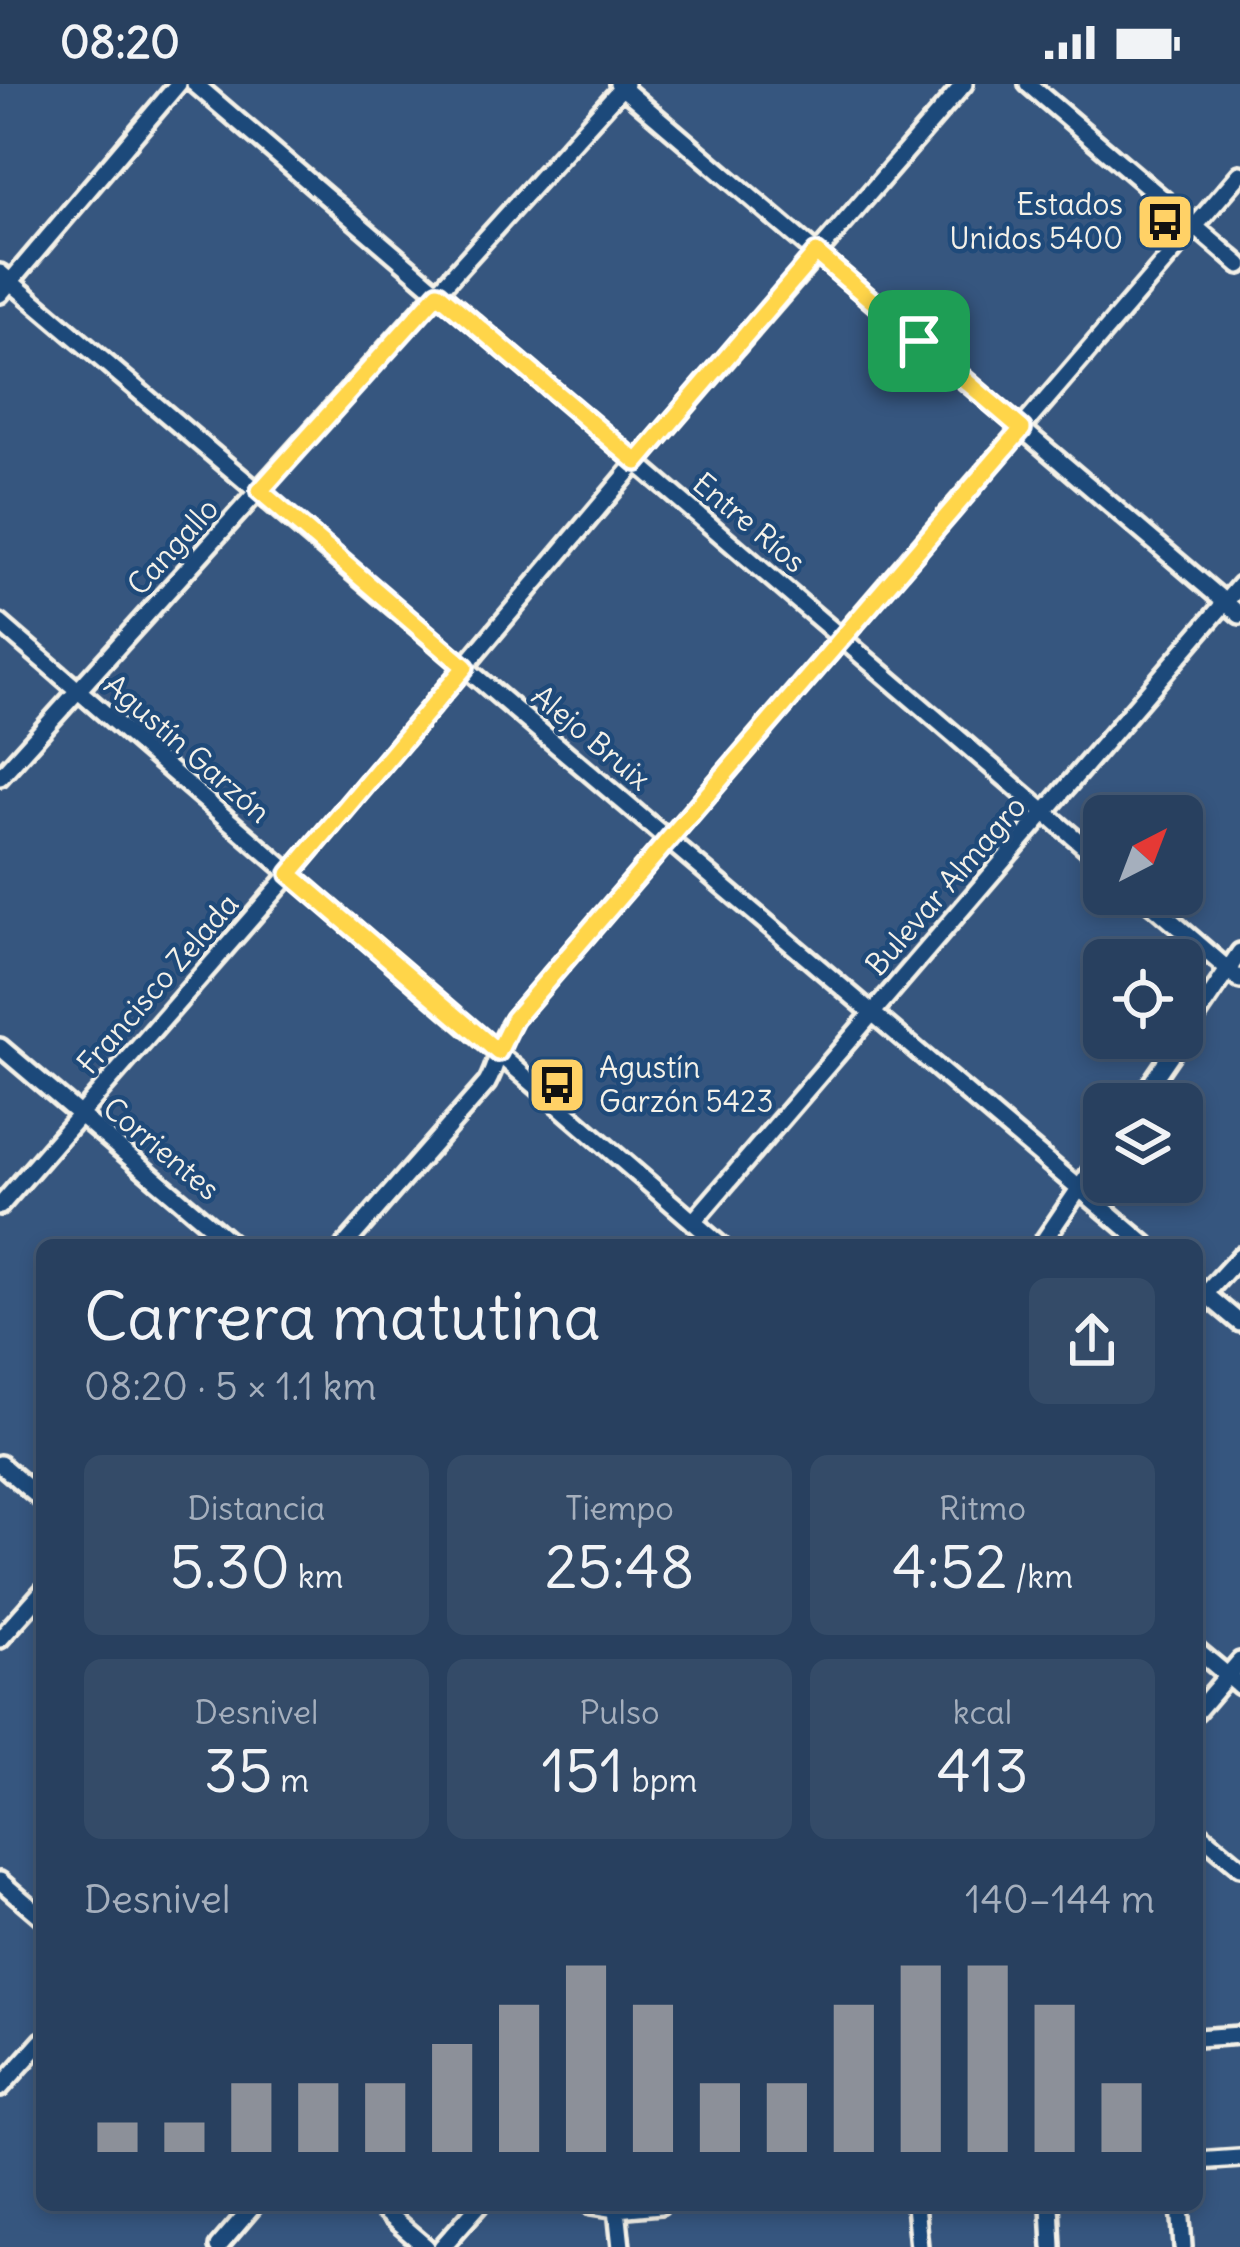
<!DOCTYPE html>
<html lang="es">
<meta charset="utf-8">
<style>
:root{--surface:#28405f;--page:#344b68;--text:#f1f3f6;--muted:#a5afbd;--line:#445974;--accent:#8c9099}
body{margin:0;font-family:Delius,sans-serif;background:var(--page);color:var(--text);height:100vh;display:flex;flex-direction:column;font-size:45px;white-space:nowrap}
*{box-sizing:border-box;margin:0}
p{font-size:39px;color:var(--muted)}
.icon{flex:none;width:66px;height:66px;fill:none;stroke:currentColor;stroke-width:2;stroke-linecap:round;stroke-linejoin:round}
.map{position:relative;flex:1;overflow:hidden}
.sheet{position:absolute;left:36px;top:1155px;width:1167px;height:972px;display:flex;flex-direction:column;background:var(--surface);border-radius:18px;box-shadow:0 6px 18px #0003,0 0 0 3px var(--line)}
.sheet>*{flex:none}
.needle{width:78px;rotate:42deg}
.controls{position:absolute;left:1083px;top:711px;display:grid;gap:24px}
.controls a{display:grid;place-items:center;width:120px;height:120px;border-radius:18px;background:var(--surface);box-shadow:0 6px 18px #0003,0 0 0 3px var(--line);font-size:60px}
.pin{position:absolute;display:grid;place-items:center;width:102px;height:102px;color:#fff;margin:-51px;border-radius:24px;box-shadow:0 6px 18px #0006}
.round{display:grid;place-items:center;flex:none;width:126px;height:126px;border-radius:18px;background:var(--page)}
.summary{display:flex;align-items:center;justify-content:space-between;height:204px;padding:0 48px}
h1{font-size:66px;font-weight:600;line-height:90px}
.metrics{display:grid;grid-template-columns:repeat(3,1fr);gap:18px;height:204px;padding:12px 48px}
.metrics div{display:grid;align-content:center;border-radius:18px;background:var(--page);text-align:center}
.metrics b{font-size:60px;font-weight:600}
.metrics small{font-size:33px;font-weight:400}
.metrics p{font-size:33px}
.chart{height:336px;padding:24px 48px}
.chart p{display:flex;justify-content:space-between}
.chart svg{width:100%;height:216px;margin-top:12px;stroke:var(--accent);stroke-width:6}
.status{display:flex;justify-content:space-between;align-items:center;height:84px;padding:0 60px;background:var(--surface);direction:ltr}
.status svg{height:33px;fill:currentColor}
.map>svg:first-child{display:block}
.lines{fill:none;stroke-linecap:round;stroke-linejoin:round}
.street-casing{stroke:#f4f1e8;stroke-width:24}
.street{stroke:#1f4a7a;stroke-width:15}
.route-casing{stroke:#fff;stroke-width:24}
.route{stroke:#ffd54a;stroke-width:15}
.labels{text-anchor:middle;stroke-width:9;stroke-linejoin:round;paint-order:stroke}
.poi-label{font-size:30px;fill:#f4f1e8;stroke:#1f4a7a;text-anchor:end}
.street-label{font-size:30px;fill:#f4f1e8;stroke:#1f4a7a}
</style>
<div class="status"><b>08:20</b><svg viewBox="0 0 49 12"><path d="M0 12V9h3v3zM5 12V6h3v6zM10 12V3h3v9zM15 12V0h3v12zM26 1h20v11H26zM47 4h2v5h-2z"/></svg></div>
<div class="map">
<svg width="1240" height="2163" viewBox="0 0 1240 2163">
<rect width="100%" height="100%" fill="#36567f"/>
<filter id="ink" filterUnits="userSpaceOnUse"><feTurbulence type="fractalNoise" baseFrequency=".00833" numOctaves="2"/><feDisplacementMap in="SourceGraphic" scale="24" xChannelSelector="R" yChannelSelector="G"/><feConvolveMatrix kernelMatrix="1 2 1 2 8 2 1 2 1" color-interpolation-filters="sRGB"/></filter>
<g filter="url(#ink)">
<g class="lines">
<g class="street-casing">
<path id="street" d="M195,0l909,779
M618,0l622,531
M1028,0l212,181
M0,189l1146,972
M0,210l178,-210
M0,539l720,622
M0,693l625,-693
M1140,810l100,86
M1182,954l58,-86
M0,963l233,198
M1137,1020l45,-66
M0,1122l290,-332 347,-412 327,-378
M693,1138l547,-637
M345,1161l142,-162c12,-21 12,-43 27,-64l726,-845
M1041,1161l63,-93
M1197,1203l43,36
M1197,1219l43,-47
M0,1380l42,36
M0,1555l42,-47
M1197,1566l43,36
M1197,1627l43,-50
M1197,1747l43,36
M0,1797l42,36
M1197,1954l43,-3
M0,2004l42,-47
M1197,2077l43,-3
M377,2121l49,42
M592,2121l25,4 43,-4
M915,2121l4,42
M1050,2121l2,42
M1180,2121l3,42
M617,2125l4,38
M218,2163l36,-42
M442,2163l37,-42"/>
</g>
<use href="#street" class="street"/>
</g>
</g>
<g class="lines" filter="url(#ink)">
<g class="route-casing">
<path id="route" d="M816,169l206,176 -508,590 -16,33 -208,-178 175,-207 -205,-176 178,-198 199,169z"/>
</g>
<use href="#route" class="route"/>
</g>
<defs>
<g id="bus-square" transform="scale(3)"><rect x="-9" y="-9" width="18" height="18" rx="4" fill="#ffd166" stroke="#1f4a7a"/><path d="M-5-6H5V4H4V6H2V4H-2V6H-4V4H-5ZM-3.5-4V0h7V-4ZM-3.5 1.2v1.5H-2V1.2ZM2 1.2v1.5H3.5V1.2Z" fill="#111"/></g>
</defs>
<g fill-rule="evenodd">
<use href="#bus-square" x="1165" y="138"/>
<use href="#bus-square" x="557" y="1001"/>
</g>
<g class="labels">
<g class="poi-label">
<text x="1123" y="131">Estados<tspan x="1123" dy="34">Unidos 5400</tspan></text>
<text x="599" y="994" text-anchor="start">Agustín<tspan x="599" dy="34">Garzón 5423</tspan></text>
</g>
<g class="street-label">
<text transform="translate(749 439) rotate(40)" y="10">Entre Ríos</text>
<text transform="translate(173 463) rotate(-48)" y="10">Cangallo</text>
<text transform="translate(591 654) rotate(40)" y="10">Alejo Bruix</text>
<text transform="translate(187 665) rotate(41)" y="10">Agustín Garzón</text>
<text transform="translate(946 802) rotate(-49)" y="10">Bulevar Almagro</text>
<text transform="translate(158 900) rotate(-49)" y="10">Francisco Zelada</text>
<text transform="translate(161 1065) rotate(40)" y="10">Corrientes</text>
</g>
</g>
</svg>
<div class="controls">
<a><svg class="needle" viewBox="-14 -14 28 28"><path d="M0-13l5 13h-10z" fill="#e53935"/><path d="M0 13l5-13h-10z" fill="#a5afbd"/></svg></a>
<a><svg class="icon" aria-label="locate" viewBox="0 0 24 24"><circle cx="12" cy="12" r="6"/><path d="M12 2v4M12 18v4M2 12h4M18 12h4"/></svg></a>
<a><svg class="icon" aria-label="layers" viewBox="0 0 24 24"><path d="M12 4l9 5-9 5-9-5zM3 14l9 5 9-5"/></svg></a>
</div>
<div class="pin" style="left:919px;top:257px;background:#1e9e55"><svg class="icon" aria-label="arrive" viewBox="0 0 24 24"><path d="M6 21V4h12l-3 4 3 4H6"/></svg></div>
<section class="sheet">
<div class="summary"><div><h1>Carrera matutina</h1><p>08:20 · 5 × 1.1 km</p></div><a class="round"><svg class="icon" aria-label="share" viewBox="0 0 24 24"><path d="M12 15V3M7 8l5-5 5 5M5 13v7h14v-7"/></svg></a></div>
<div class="metrics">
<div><p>Distancia</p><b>5.30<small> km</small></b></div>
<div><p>Tiempo</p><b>25:48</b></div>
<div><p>Ritmo</p><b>4:52<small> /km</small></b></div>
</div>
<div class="metrics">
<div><p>Desnivel</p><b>35<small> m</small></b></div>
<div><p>Pulso</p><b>151<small> bpm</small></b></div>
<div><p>kcal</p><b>413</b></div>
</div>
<div class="chart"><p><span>Desnivel</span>140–144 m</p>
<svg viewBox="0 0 160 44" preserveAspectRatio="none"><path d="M5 44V38M15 44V38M25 44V30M35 44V30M45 44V30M55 44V22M65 44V14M75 44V6M85 44V14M95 44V30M105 44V30M115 44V14M125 44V6M135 44V6M145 44V14M155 44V30"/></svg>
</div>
</section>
</div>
